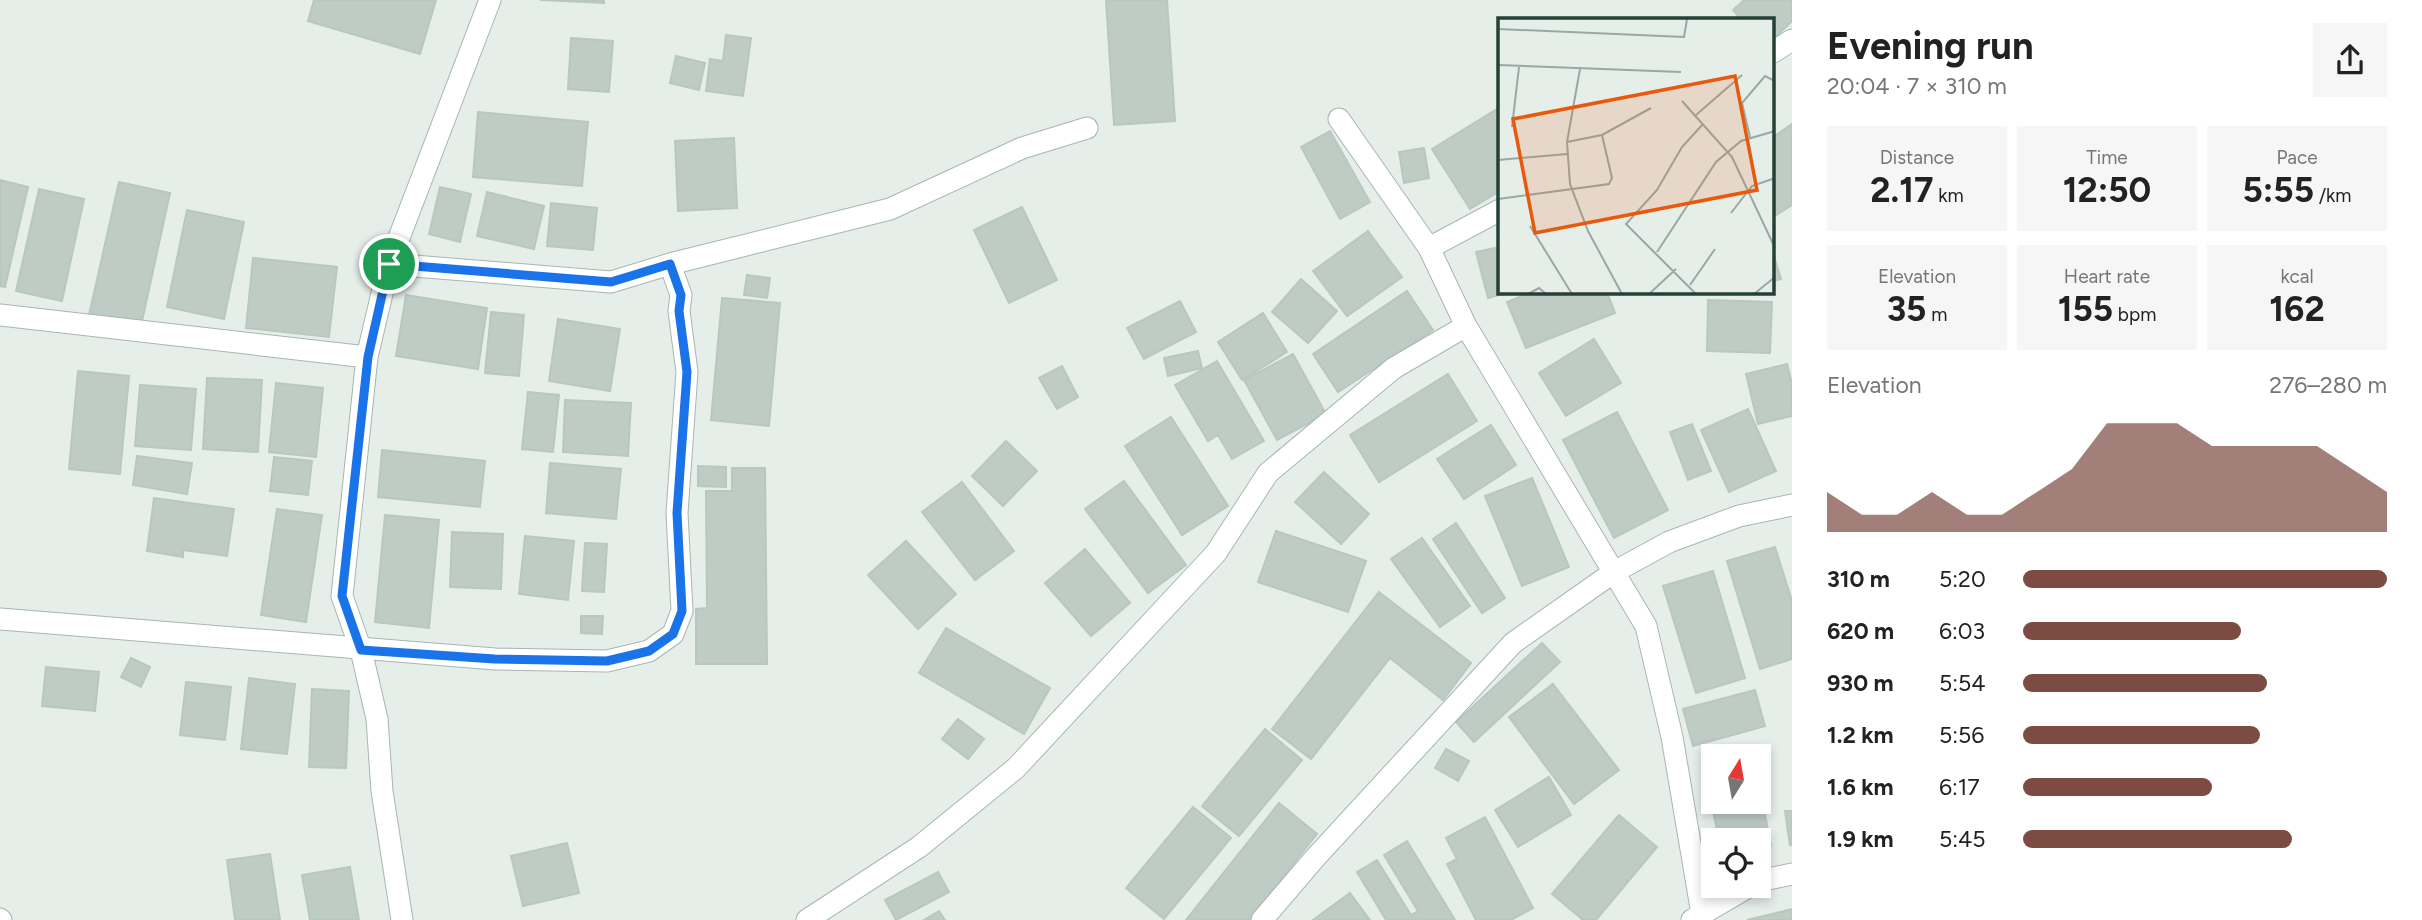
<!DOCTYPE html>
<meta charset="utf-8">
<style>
:root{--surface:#fff;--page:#f6f6f6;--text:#222;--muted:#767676;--accent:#7c4b41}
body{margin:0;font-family:Figtree,sans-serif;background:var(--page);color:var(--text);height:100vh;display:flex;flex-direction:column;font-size:26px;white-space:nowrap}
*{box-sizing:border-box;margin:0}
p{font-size:23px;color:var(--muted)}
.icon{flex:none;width:38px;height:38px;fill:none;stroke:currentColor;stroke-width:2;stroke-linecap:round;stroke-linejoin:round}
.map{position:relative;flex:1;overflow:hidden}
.panel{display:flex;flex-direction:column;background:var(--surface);width:630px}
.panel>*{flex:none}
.needle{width:46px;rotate:11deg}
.controls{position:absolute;left:1701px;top:744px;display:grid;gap:14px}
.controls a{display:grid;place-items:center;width:70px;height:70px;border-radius:0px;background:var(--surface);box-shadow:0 4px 10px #0003;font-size:35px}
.pin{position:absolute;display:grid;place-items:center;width:60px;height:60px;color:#fff;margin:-30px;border:4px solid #fff;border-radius:50%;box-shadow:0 2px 7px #0007}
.round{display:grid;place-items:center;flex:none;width:74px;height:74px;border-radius:0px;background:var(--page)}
.summary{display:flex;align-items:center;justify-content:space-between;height:119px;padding:0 35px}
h1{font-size:38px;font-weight:700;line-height:52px}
.stats{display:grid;grid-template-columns:repeat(3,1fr);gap:10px;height:119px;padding:7px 35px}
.stats div{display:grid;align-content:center;border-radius:0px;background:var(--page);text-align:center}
.stats b{font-size:35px;font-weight:700}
.stats small{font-size:19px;font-weight:400}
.stats p{font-size:19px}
.chart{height:196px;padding:14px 35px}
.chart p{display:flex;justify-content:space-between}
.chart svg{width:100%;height:126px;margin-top:7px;fill:var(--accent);opacity:.7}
ul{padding:0 35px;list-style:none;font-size:23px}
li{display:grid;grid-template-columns:112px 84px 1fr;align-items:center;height:52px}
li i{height:18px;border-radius:9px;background:var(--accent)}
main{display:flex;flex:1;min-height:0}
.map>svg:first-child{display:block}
.building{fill:#beccc5;stroke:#b8c8c0;stroke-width:2}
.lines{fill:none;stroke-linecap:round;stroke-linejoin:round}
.street-casing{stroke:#a8b6b0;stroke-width:23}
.street{stroke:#fff;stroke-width:21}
.route-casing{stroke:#fff;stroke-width:14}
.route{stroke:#1a73e8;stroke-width:9}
.inset-road{fill:none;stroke:#99a8a2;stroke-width:2}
.view{fill:#e8590c;fill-opacity:0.15;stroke:#e8590c;stroke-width:3.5}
.inset-edge{fill:none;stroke:#254036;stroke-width:3.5}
</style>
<main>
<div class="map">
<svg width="1792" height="920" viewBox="0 0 1792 920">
<rect width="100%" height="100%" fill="#e6eeea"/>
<path class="building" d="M314,0h122l-16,54 -112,-33z
M540,0h64v3z
M1106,0h61l8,121 -61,4z
M1744,0h48v21l-19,18v-20h-32l-8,-9z
M726,35l25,3 -8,58 -37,-5 4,-32 13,2z
M571,38l42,3 -4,51 -41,-3z
M676,56l29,7 -6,27 -29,-7z
M1500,107v84l-30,18 -38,-60z
M478,112l110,10 -6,64 -109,-9z
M1792,124v81l-19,12v-80z
M1330,131l40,71 -30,17 -39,-72z
M734,138l3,70 -59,3 -3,-70z
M1424,148l5,30 -25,5 -5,-31z
M0,180l28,7 -23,100 -5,-1z
M119,182l51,11 -29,133 -52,-11z
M440,187l31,7 -11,48 -31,-8z
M39,189l45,10 -22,102 -46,-10z
M487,192l57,14 -10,43 -57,-13z
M551,203l46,5 -4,42 -46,-4z
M1022,207l35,73 -48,23 -35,-73z
M187,210l57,12 -20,97 -57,-12z
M1368,231l34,46 -55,39 -34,-45z
M1500,247v45h10l-22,6 -12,-46z
M1773,253l8,26 -8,2z
M253,258l84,9 -8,70 -83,-9z
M747,275l23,3 -3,20 -23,-3z
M1301,279l36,32 -29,32 -36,-31z
M1407,291l26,39 -95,62 -25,-38z
M1532,292h75l8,21 -89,35 -19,-46z
M406,295l81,13 -9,61 -82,-13z
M722,298l58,5 -11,123 -58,-6z
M1708,300l64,2 -2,51 -63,-2z
M1180,301l16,31 -52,27 -17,-31z
M491,312l33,3 -5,61 -34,-3z
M1263,313l24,39 -45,28 -24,-38z
M558,319l62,10 -10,62 -61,-10z
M1594,339l27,44 -55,33 -27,-43z
M1198,351l4,17 -34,8 -4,-18z
M1293,354l33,60 -49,26 -33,-60z
M1217,361l47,80 -32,18 -14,-24 -10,6 -33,-56z
M1787,364l5,20v32l-34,8 -12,-50z
M1062,366l16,31 -21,12 -18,-31z
M78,371l51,5 -9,98 -51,-5z
M1448,374l29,47 -98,61 -29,-47z
M207,378l55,2 -4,72 -55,-3z
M276,383l47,5 -7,69 -47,-5z
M140,385l56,4 -5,61 -56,-4z
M528,392l31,3 -6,57 -31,-3z
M565,400l66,3 -3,53 -65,-4z
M1748,409l28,62 -47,21 -28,-62z
M1617,412l51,98 -54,28 -51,-98z
M1171,417l57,89 -46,29 -57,-89z
M1692,424l19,47 -23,9 -18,-48z
M1491,425l25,40 -52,34 -27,-40z
M1006,441l31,30 -34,35 -31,-30z
M382,450l103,11 -5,46 -102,-10z
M137,456l55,7 -5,31 -54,-9z
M274,457l38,4 -4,34 -38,-4z
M550,463l71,6 -5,50 -70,-6z
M698,466l28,1v20l-28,-1z
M732,468h33l2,196h-71v-55l11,-1 -1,-117h26z
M1324,472l45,42 -28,30 -46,-42z
M1532,478l37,89 -47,19 -37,-90z
M1124,481l62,84 -38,28 -63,-84z
M962,482l52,69 -39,29 -53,-68z
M154,498l80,11 -7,47 -44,-6v7l-36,-6z
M277,509l45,6 -16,107 -45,-7z
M385,515l54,5 -10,108 -54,-6z
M1456,523l49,75 -23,15 -49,-74z
M1276,531l90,30 -18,51 -90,-30z
M452,532l51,2 -2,55 -51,-2z
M525,536l49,5 -6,59 -49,-6z
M1422,538l48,68 -30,21 -49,-68z
M906,541l50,53 -38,35 -50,-54z
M585,543l22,1 -3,48 -22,-1z
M1775,547l17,54v58l-32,10 -33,-108z
M1085,549l45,54 -39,33 -46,-53z
M1713,571l32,107 -49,15 -33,-107z
M1379,592l92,71 -28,37 -53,-42 -79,101 -39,-30z
M581,616h22l-1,18 -21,-1z
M946,628l104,60 -26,46 -105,-61z
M1542,643l18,19 -86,80 -18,-20z
M131,658l19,9 -9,20 -20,-10z
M46,667l53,5 -4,39 -53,-5z
M249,678l46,6 -8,70 -46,-5z
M186,682l45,5 -6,53 -45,-5z
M1553,684l66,86 -45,34 -65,-87z
M312,689l37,2 -3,77 -37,-1z
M1755,690l10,36 -72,20 -10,-37z
M958,719l26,20 -16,20 -26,-20z
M1265,729l37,31 -63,76 -37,-30z
M1751,747l2,9h-40v46h46v-18l12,62 -12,2v-8h-40l-17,-83z
M1446,749l23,12 -11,20 -23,-13z
M1549,777l22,38 -53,32 -23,-37z
M1279,803l38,31 -68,86h-63z
M1193,807l38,31 -67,81 -38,-31z
M1785,811h7v34h-2z
M1619,815l38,32 -61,73h-13l-31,-26z
M1485,817l48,91 -22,12h-35l-29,-56 10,-5 -11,-21z
M1407,841l48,79h-69l-29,-48 20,-12 34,55 7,-4 -34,-56z
M567,843l12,50 -56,13 -12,-50z
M270,854l10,66h-45l-8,-60z
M350,867l9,53h-49l-8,-45z
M938,872l11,20 -53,28 -11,-20z
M1350,893l20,27h-57z
M1792,909v11h-45z
M939,911l6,9h-21z"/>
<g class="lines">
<g class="street-casing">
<path id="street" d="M1773,52l19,-12
M1339,119l90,129 37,78 180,300 26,111 31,183
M1429,248l71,-38
M670,264l220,-55 132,-61 65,-20
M0,315l367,42
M0,619l495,40 112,2 42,-10 24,-17 9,-23 -5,-98 10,-141 -8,-61 2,-16 -11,-31 -59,18 -222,-18
M1759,881l33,-7
M0,919l1,1
M402,920l-20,-129 -5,-72 -16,-69 -19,-54 25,-239 22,-93 101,-264
M807,920l112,-73 97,-79 200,-215 52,-80 126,-105 72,-42
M1262,920l53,-62 198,-215 101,-71 55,-30 70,-26 53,-11
M1692,920l58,-34"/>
</g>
<use href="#street" class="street"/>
</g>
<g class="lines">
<g class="route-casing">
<path id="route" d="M389,264l222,18 59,-18 11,31 -2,16 8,61 -10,141 5,98 -9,23 -24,17 -42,10 -112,-2 -134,-9 -19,-54 26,-239z"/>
</g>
<use href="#route" class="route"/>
</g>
<g transform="translate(1498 18)">
<rect width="276" height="276" fill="#e6eeea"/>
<path class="inset-road" d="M0,11l186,8 3,-18M0,47l183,7M82,51l-13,73 3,42 18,47 34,63M184,83l50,56 43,91M198,97l46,-40M14,109l7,-60M104,117l49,-27M252,119l-8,-34 23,-27 10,5M0,142l69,-6M0,181l111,-15 3,-6 -10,-43 -35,7M233,195l21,-27 23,-8M32,208l42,68M159,234l59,-90 25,-21 34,-10M192,267l25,-36M30,276l11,-6 7,6M151,276l27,-25M198,276l-70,-70 31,-34 25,-43 21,-23M256,276l21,-17"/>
<path class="view" d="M237,58l22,114 -222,43 -22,-114z"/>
<rect width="276" height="276" class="inset-edge"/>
</g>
</svg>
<div class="controls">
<a><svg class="needle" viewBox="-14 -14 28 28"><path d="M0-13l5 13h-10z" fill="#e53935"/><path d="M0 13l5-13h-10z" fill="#767676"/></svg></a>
<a><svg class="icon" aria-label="locate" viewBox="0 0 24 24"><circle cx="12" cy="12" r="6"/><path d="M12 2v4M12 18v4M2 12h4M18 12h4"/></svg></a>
</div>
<div class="pin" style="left:389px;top:264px;background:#1e9e55"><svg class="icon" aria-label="arrive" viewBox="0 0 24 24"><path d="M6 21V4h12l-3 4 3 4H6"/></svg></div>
</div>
<section class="panel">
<div class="summary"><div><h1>Evening run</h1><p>20:04 · 7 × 310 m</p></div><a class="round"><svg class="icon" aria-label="share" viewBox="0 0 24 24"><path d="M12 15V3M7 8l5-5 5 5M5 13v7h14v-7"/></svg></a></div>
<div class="stats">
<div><p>Distance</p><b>2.17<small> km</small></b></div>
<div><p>Time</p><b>12:50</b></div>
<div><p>Pace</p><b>5:55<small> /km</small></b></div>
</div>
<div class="stats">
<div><p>Elevation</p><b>35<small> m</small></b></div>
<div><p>Heart rate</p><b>155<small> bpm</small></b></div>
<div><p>kcal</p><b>162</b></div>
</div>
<div class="chart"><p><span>Elevation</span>276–280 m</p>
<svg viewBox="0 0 160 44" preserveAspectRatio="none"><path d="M0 44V30L10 38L20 38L30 30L40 38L50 38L60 30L70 22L80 6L90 6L100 6L110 14L120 14L130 14L140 14L150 22L160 30V44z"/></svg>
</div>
<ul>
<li><b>310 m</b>5:20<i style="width:100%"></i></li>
<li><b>620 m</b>6:03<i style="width:60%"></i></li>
<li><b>930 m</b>5:54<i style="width:67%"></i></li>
<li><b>1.2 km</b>5:56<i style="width:65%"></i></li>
<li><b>1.6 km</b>6:17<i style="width:52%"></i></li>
<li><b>1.9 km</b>5:45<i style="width:74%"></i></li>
</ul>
</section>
</main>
